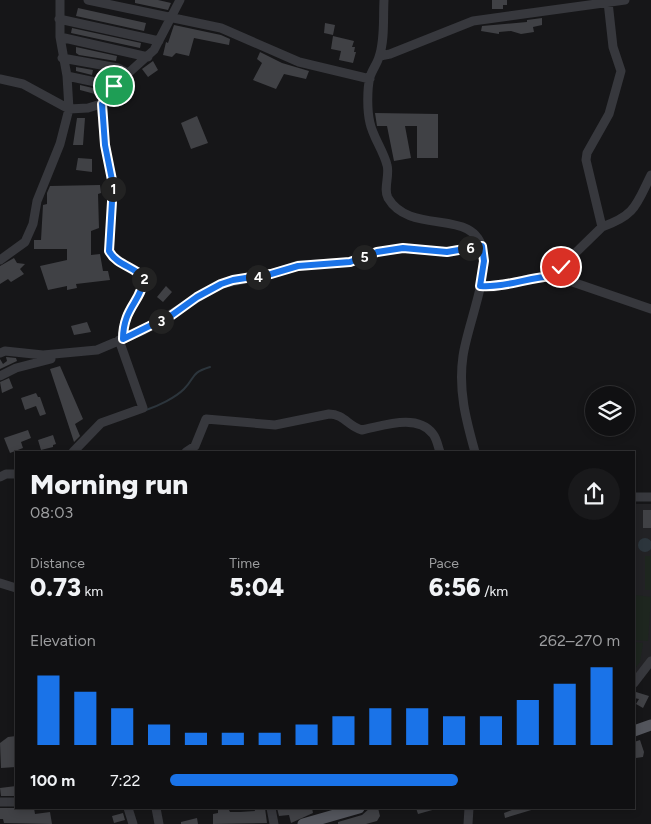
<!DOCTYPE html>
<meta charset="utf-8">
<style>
:root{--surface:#101012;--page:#19191b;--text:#f1f3f6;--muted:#9c9d9f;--line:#303032;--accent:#1a73e8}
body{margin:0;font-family:Figtree,sans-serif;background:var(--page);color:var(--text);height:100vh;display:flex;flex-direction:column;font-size:19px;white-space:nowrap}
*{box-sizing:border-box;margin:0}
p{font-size:16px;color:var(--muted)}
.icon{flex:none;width:28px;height:28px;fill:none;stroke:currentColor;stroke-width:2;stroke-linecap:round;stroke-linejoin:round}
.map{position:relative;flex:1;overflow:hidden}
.sheet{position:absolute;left:15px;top:451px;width:620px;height:358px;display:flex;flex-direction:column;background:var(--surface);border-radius:0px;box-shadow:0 2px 8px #0003,0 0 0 1px var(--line)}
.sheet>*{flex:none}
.tools{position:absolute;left:585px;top:386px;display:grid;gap:10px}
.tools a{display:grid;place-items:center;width:50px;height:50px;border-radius:50%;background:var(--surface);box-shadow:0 2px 8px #0003,0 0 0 1px var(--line);font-size:25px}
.pin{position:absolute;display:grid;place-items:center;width:42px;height:42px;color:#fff;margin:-21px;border:2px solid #fff;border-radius:50%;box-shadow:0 1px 5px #0007}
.km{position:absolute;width:25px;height:25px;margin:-12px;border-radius:50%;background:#222;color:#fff;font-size:14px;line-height:25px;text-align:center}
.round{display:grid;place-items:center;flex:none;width:52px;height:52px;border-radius:26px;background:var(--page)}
.overview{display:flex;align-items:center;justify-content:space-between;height:85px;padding:0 15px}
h1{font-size:28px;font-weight:800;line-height:38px}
.metrics{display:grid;grid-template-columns:repeat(3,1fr);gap:8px;height:85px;padding:5px 15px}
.metrics div{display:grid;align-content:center}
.metrics b{font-size:25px;font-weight:800}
.metrics small{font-size:14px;font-weight:400}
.metrics p{font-size:14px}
.chart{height:140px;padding:10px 15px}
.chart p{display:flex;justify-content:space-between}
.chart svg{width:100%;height:90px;margin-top:5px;stroke:var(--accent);stroke-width:6}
ul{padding:0 15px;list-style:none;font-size:16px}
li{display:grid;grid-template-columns:80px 60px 1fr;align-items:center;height:38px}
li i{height:12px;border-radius:6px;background:var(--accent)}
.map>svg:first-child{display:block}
.built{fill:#222225}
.green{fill:#1e261f}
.water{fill:#2c353c}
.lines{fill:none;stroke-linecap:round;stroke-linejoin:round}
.stream{stroke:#2c353c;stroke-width:2}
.building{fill:#404145}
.minor{stroke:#37383d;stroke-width:9}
.major{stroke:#53555c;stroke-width:11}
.route-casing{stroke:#fff;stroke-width:10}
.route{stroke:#1a73e8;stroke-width:6}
</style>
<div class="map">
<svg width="651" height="824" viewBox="0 0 651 824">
<rect width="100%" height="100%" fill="#161618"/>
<path class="built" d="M634,504h17v154l-17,19z"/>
<path class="green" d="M645,556h6v34h-6z
M635,595l16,2 -3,44 -14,-1z
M634,642l9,1 -3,19 -6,8z"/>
<path class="water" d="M638 545a7 7 0 1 1 14 0a7 7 0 1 1-14 0Z"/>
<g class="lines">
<path class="stream" d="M146,410c12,-4 29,-12 38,-21 12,-12 6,-16 26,-22"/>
</g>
<path class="building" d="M135,0h23l13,3 -3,7 -33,-7z
M492,0h15v5h-4v4h-11z
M78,8l68,15 -2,8 -68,-15z
M542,18v7l-9,2 1,5 -13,2 -10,-3 -12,1v2l-18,-3 1,-5 45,-4v-2z
M325,23l10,2 -2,10 -9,-2z
M174,25l47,10 9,4 -1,6 -35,-7 -5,18 -13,-3 -4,4 -9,-2 3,-13 2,1z
M72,28l69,15 -1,5 -69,-15z
M333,36l21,5 -2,6h3l-1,5h2l-3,11 -14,-3 2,-9 -10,-2z
M76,47l41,9 -1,5 -37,-6 -3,-2z
M260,52l22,11 27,8 -3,8 -22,-5 -8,15 -23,-9 9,-17 -5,-4z
M153,61l5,9 -10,7 -6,-8z
M76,67l17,3 -1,5 -16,-4z
M80,85l17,4 -2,5 -15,-4z
M375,113l63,1v44h-21v-32h-12l6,32 -17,3 -7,-35h-10z
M197,116l11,27 -17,6 -10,-26z
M77,118h8l-2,27h-10z
M78,158l14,1v13l-16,-2z
M100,185l1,8 -3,1 1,34 -8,3v24l9,-1 3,17h5l2,9 -34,4 1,4 -10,2v-4l-19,4 -8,-24 27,-6v-11h-33v-9h7l2,-35 4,-1v-11l3,-7z
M14,258l3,5 8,1 -5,5 4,5 -13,8 -3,-3 -8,5v-18z
M166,286l6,6 -9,10 -6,-5z
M87,322l4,10 -17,3 -3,-9z
M6,357l10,1 1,3 -17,8v-10l3,5 4,-3z
M60,366l23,53 -8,5 5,12 -6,6 -24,-73z
M9,378l4,10 -11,5 -2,-11z
M36,393l2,4h2l6,17 -6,2 -4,-10 -11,4 -4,-12z
M28,430l3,8 -10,4 2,6 -13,5 -6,-15z
M53,435l3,9 -3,1v2l-12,3 -3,-10z
M643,510h8v18h-8z
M636,692l13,4 -6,12 -7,-4 3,-5 -5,-1z
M16,736v31l-15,1 -1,-25 8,-6z
M640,740l4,12 -1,5 -7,1 -2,-3v-13z
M16,786v10h-15l-1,-8z
M0,808h34l1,6 15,-2 2,12 -48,-1 -1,-4h-3z
M228,808l2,4h10l15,-1 -1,-3h11l2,15 -54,1v-10l5,-1v-3z
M277,808h35l1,5 -22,10 -2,-8 -10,1z
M370,808h8l2,8 -3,5 -11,3h-28v-2l24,-7z
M416,808h20v1l-18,5z
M517,808h21l-33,10 -1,-5z
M123,813l2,7 -11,3 -2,-7z
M197,818l1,6h-17v-2z"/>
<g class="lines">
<path class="minor" d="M88,0l133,28 78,34 71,17
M384,0c-1,18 1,40 -5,57 -2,7 -7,13 -9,20 -3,12 -3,34 0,46 3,14 13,27 17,42 3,10 -4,24 1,33 23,39 88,8 95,54 5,27 -16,75 -20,104 -5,34 3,64 12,96
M59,19l100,22
M60,37l88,20
M380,56l10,-2 83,-33 152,-21
M62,58l56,10 10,5
M67,76l47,10
M0,79l23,5 46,25 19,-1 13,-4 13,-18 40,-36 26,-50
M101,104l4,41 8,40 -4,66c8,14 29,16 35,28 -3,24 -21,29 -21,60
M602,227c34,-12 34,-22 49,-52
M0,260l25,-18 8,-18 4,-23 23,-57 9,-35 -2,-33 -7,-39v-37
M555,276l6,-9 41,-40 -16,-67 1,-7 22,-39 12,-43 -8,-24 -5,-45
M480,286l15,1 33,-8 27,-3 96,33
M0,353l5,-2 38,4 54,-5 47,-20 77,-46 50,-10 27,-9 52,-3 27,-10 26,-4 44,4 35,-6
M0,376l16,-8 35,-9
M73,452l28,-29 42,-15 -24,-68
M186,452l9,-6 11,-27 69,6 54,-11c15,0 20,13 33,16 21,-4 55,-17 71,4 4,5 5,13 7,18
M0,477l6,-3h10
M634,497h17
M0,583l16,5
M634,683l17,-22
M0,802h16
M128,808l5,16
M156,808l3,16
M271,808l3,16
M468,824l1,-16"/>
<path class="major" d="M634,731l17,-6
M303,824l56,-16"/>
</g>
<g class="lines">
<g class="route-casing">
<path id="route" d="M114,86l-12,18 3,41 8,40 -4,66c8,15 28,16 35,28 -3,23 -21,29 -21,60l49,-24 25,-18 24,-13 12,-4 38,-6 27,-8 52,-4 27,-10 26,-4 44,4 35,-6 2,15 -4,25c25,2 49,-9 74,-10l7,-9"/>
</g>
<use href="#route" class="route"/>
</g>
</svg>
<div class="tools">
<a><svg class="icon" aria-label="layers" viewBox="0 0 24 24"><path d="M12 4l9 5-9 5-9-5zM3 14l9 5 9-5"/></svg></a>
</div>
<div class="pin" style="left:114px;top:86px;background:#1e9e55"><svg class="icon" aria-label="arrive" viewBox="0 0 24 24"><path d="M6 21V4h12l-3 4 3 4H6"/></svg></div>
<div class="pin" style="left:561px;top:267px;background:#d93025"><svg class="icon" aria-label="check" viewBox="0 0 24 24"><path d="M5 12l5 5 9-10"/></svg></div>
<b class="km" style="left:113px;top:189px">1</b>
<b class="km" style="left:144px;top:279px">2</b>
<b class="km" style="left:161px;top:321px">3</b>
<b class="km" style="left:258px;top:277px">4</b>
<b class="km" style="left:364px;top:257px">5</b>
<b class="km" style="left:470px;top:248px">6</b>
<section class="sheet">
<div class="overview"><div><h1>Morning run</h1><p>08:03</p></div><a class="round"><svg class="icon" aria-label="share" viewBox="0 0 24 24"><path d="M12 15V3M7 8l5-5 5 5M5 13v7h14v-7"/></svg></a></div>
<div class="metrics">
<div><p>Distance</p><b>0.73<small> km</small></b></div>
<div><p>Time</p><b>5:04</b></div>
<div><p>Pace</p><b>6:56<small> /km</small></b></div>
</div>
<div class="chart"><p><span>Elevation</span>262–270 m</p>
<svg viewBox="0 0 160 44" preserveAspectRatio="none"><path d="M5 44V10M15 44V18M25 44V26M35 44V34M45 44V38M55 44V38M65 44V38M75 44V34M85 44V30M95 44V26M105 44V26M115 44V30M125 44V30M135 44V22M145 44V14M155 44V6"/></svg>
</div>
<ul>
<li><b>100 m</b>7:22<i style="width:64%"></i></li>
</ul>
</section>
</div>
